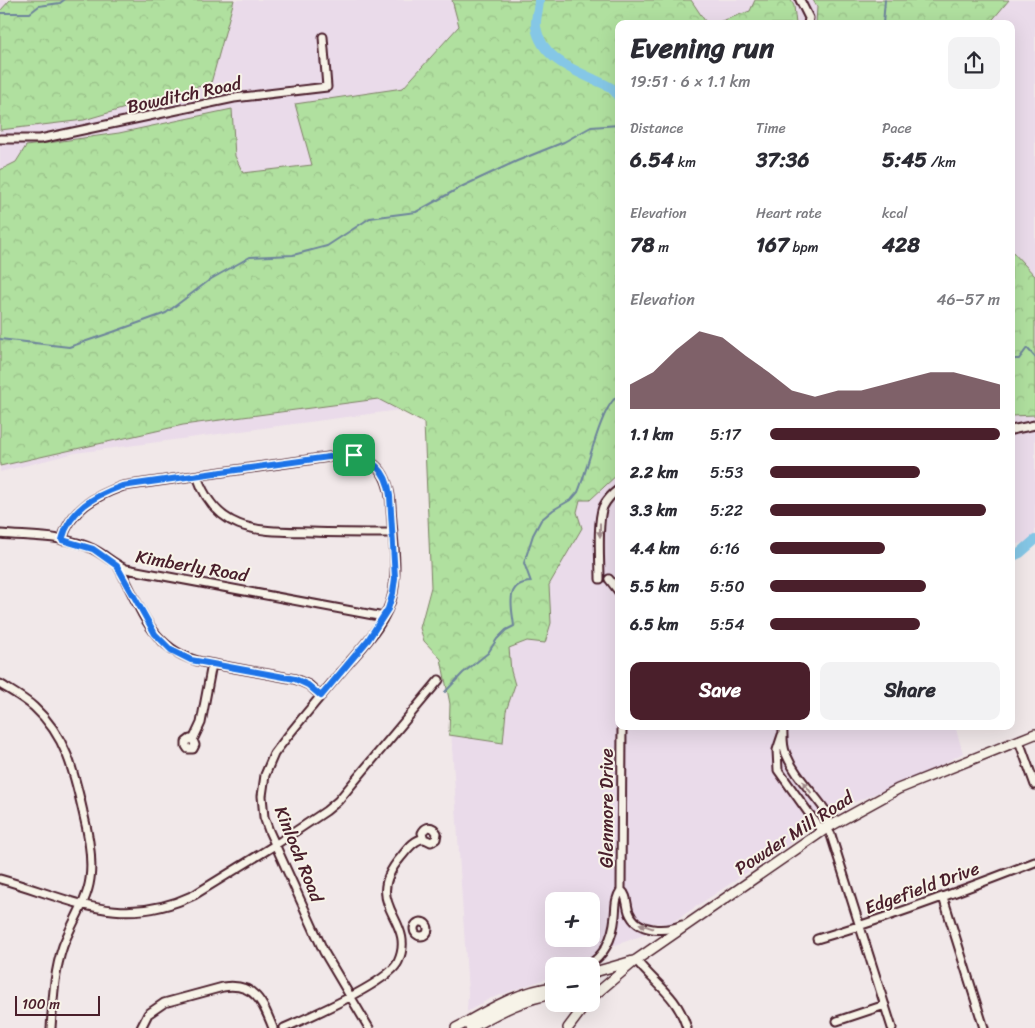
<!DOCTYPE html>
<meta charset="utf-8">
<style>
:root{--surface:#fff;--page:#f2f2f3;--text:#2b2b33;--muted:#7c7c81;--accent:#4a1f2b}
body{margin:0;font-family:Sriracha,sans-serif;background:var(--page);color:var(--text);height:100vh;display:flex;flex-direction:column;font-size:19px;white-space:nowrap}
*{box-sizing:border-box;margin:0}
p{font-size:16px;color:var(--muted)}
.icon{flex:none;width:28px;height:28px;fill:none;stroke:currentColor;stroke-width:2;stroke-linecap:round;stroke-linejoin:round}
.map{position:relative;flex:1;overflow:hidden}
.details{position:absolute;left:615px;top:20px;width:400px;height:710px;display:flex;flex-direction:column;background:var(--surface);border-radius:10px;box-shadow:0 5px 20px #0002}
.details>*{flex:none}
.fabs{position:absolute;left:545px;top:892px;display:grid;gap:10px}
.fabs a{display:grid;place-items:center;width:55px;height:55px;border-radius:10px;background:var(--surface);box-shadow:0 5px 20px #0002;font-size:25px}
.scale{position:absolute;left:15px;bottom:12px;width:85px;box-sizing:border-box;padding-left:5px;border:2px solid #4a1f2b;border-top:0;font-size:14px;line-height:18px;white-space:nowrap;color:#4a1f2b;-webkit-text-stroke:4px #f7f3e8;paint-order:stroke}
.pin{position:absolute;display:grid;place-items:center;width:42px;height:42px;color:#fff;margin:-21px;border-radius:10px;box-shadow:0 2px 8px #0006}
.round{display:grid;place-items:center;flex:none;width:52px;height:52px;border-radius:10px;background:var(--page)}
.summary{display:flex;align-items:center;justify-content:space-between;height:85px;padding:0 15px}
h1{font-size:28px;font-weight:700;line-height:38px}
.stats{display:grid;grid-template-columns:repeat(3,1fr);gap:8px;height:85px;padding:5px 15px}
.stats div{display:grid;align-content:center}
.stats b{font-size:21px;font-weight:700}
.stats small{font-size:14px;font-weight:400}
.stats p{font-size:14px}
.chart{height:140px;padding:10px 15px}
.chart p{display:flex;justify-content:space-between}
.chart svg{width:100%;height:90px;margin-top:5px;fill:var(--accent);opacity:.7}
.cta{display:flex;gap:10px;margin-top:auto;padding:10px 15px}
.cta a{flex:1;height:58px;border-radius:10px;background:var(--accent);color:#fff;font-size:20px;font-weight:700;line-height:58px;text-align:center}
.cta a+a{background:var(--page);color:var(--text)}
ul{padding:0 15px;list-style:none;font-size:16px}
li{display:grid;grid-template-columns:80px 60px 1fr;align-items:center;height:38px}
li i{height:12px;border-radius:6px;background:var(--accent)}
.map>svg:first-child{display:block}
.built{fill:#eadbea;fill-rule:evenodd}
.forest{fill:url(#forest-crowns);stroke:#7d8065}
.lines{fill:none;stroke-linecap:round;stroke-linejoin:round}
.stream{stroke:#6d849b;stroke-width:2}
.river{stroke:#85c7e6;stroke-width:10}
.minor-casing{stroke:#4a1f2b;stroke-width:11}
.major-casing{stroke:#4a1f2b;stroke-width:12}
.minor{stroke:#f7f3e8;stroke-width:7}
.major{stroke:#f7f3e8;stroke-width:9}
.oneway{fill:#a0898a}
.route-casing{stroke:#fff;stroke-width:10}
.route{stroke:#1a73e8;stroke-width:6}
.labels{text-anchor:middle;stroke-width:4;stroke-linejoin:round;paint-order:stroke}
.street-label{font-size:18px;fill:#4a1f2b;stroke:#f7f3e8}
</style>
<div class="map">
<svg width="1035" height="1028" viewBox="0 0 1035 1028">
<defs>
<pattern id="forest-crowns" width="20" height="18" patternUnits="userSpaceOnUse" patternTransform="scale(1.25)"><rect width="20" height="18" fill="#b0e09f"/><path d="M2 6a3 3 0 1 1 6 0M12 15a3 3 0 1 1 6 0" fill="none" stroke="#99c089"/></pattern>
</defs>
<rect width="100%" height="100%" fill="#f1e8e9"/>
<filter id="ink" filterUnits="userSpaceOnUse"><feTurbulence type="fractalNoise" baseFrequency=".02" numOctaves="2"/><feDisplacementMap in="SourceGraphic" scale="10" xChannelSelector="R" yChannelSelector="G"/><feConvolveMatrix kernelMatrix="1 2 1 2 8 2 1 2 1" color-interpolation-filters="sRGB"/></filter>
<g filter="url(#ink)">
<path class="built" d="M0,0h1035v539l-4,3 -20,3v-521h-392v702h336l8,27 -32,18 -81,33 -180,120 -17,-1 -1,9 -39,14 -7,-3 -7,10 -22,13h-23v10l-65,23 -22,13 1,-20 -38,-586 -355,47 -75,19zM554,901h37v38h-37z"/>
<path class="forest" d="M10,0h224l-23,83 -127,37 -84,10v-119z
M452,0h239l16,24h-88v449l-29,27h-10l-3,12 5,16 -33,57 2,38 -6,20 -18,-2 -18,7 2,23 4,14 -9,26 -3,32 -54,-8 1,-31 -9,-45 -17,-18 -4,-13 11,-41 -7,-164 -46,-24 -195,26 -183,41v-296l16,-8 10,-16 93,-13 113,-24 3,47 8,17 69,-8 -17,-61 108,-16 56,-62z
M755,0h36l3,6 2,18h-83l37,-13z
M813,0h196l-20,24h-173l1,-17z
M1011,250l24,26v139l-24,1z"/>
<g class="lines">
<path class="stream" d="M0,13h30l9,-7 21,-3 4,-3
M883,24l2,-24
M0,339l69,8 44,-15 53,-19 45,-34 39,-22 43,-2 34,-9 43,-28 46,-6 47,-26 54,-25 47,-19 27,-15 28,-2
M1011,359h8l8,-11 8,9
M445,692l18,-19 25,-20 9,-14 9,-9 8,-4c-2,-19 -10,-43 17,-44l-7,-19 9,-28 8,-15 12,-10 19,-11 6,-7c10,-22 22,-86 41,-97"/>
<path class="river" d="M539,0c0,9 -4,18 -3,27 5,30 35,42 59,53 11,5 19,7 24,18
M1011,557l9,-4 15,-13"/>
<g class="minor-casing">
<path id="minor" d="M800,0l9,18 -1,6
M0,139h40l194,-41 93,-11 -4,-50
M1011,430l24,-5
M197,476c20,58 62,55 114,56 27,1 54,1 81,1
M0,534c30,3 65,1 93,15 12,6 21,15 33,20l258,48
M62,540c8,-30 33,-44 61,-54l220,-31c33,1 46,18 48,51 1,27 7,60 2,87 -6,29 -28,51 -47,73 -24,29 -50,58 -72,88l-9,21 -3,21 2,21 5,14 55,121 45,76
M118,566c23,41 32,84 84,96l93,17 14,6 12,11
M600,579c0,-18 -3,-57 3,-72 4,-8 9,-13 16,-18
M609,579l10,13
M0,684c11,7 24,14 34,23 32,29 40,65 49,105 5,20 10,46 7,67 -3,23 -19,45 -27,67 -9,26 -10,54 -12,82
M783,726c0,9 -1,20 3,28 10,24 30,41 43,62l-2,12 4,7 61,193
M782,735l-5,15 1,20 40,56 9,2
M193,740l-3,-1 -4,3v4l2,3h5l2,-4 -2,-5 8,-17 11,-59
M1019,741l16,44
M0,879c72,20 120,51 194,16l81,-50 51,-34 12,-10 101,-121
M621,890l1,-164
M621,890c7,6 5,14 8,22 8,21 37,20 53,13
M943,897l41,131
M414 929a7 7 0 1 1 14 0a7 7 0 1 1-14 0Z
M817,939c74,-22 146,-49 218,-77
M636,960c20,25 41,35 51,68
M587,966c19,-11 26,-29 28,-50 1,-11 0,-17 6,-26
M837,1021l48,-16
M141,1028l7,-14 16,-11 59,-16c32,-5 40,16 50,41
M284,1028c23,-10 104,-45 114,-66 20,-43 -39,-56 3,-105 5,-6 14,-19 23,-18 3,1 5,2 7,3l5,-3 1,-6 -3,-4c-5,-3 -9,-2 -12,4l2,6"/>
</g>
<g class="major-casing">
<path id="major" d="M591,973l42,-12
M591,998l45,-38 191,-132 71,-39 137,-55
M456,1028c31,-17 62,-37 98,-41
M470,1028c26,-14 54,-30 84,-34
M568,1028l18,-24"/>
</g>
<use href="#minor" class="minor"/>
<use href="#major" class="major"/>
</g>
<defs><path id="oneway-solid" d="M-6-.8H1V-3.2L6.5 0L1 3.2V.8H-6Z" transform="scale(1.25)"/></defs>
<g class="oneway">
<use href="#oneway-solid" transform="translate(600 530) rotate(90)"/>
<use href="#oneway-solid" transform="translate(807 787) rotate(-126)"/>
<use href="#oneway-solid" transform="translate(646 926) rotate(-161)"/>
</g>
</g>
<g class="lines" filter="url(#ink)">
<g class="route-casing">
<path id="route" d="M343,455c27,1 44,13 47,41l5,82 -2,15 -5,16 -20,31 -47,56 -13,-11 -13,-6 -104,-19 -20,-10 -16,-16 -38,-68 -24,-17 -31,-9c8,-31 32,-44 60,-54z"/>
</g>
<use href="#route" class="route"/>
</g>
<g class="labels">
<g class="street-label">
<text transform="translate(184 95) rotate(-12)" y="6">Bowditch Road</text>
<text transform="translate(192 566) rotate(10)" y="6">Kimberly Road</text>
<text transform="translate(607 808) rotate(-90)" y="6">Glenmore Drive</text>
<text transform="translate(794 833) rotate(-33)" y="6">Powder Mill Road</text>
<text transform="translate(299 854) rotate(68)" y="6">Kinloch Road</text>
<text transform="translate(922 888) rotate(-20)" y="6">Edgefield Drive</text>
</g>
</g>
</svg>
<div class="fabs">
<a>+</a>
<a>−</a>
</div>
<div class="scale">100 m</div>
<div class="pin" style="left:354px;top:455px;background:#1e9e55"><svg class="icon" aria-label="arrive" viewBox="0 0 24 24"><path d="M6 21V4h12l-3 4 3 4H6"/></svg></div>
<section class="details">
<div class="summary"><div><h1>Evening run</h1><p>19:51 · 6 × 1.1 km</p></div><a class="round"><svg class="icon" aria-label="share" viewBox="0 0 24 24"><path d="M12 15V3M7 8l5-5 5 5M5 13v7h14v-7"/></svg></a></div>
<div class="stats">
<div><p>Distance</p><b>6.54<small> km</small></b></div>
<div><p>Time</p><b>37:36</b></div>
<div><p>Pace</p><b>5:45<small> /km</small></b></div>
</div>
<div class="stats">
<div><p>Elevation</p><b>78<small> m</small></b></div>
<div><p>Heart rate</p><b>167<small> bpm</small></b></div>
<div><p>kcal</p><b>428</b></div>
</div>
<div class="chart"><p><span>Elevation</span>46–57 m</p>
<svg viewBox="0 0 160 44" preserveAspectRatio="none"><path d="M0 44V32L10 26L20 15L30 6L40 9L50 18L60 26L70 35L80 38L90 35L100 35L110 32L120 29L130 26L140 26L150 29L160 32V44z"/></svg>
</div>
<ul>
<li><b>1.1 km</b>5:17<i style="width:100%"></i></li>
<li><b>2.2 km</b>5:53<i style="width:65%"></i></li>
<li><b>3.3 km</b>5:22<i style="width:94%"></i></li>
<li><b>4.4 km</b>6:16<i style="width:50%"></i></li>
<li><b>5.5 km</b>5:50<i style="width:68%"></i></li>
<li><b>6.5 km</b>5:54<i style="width:65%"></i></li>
</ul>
<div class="cta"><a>Save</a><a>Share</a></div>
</section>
</div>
